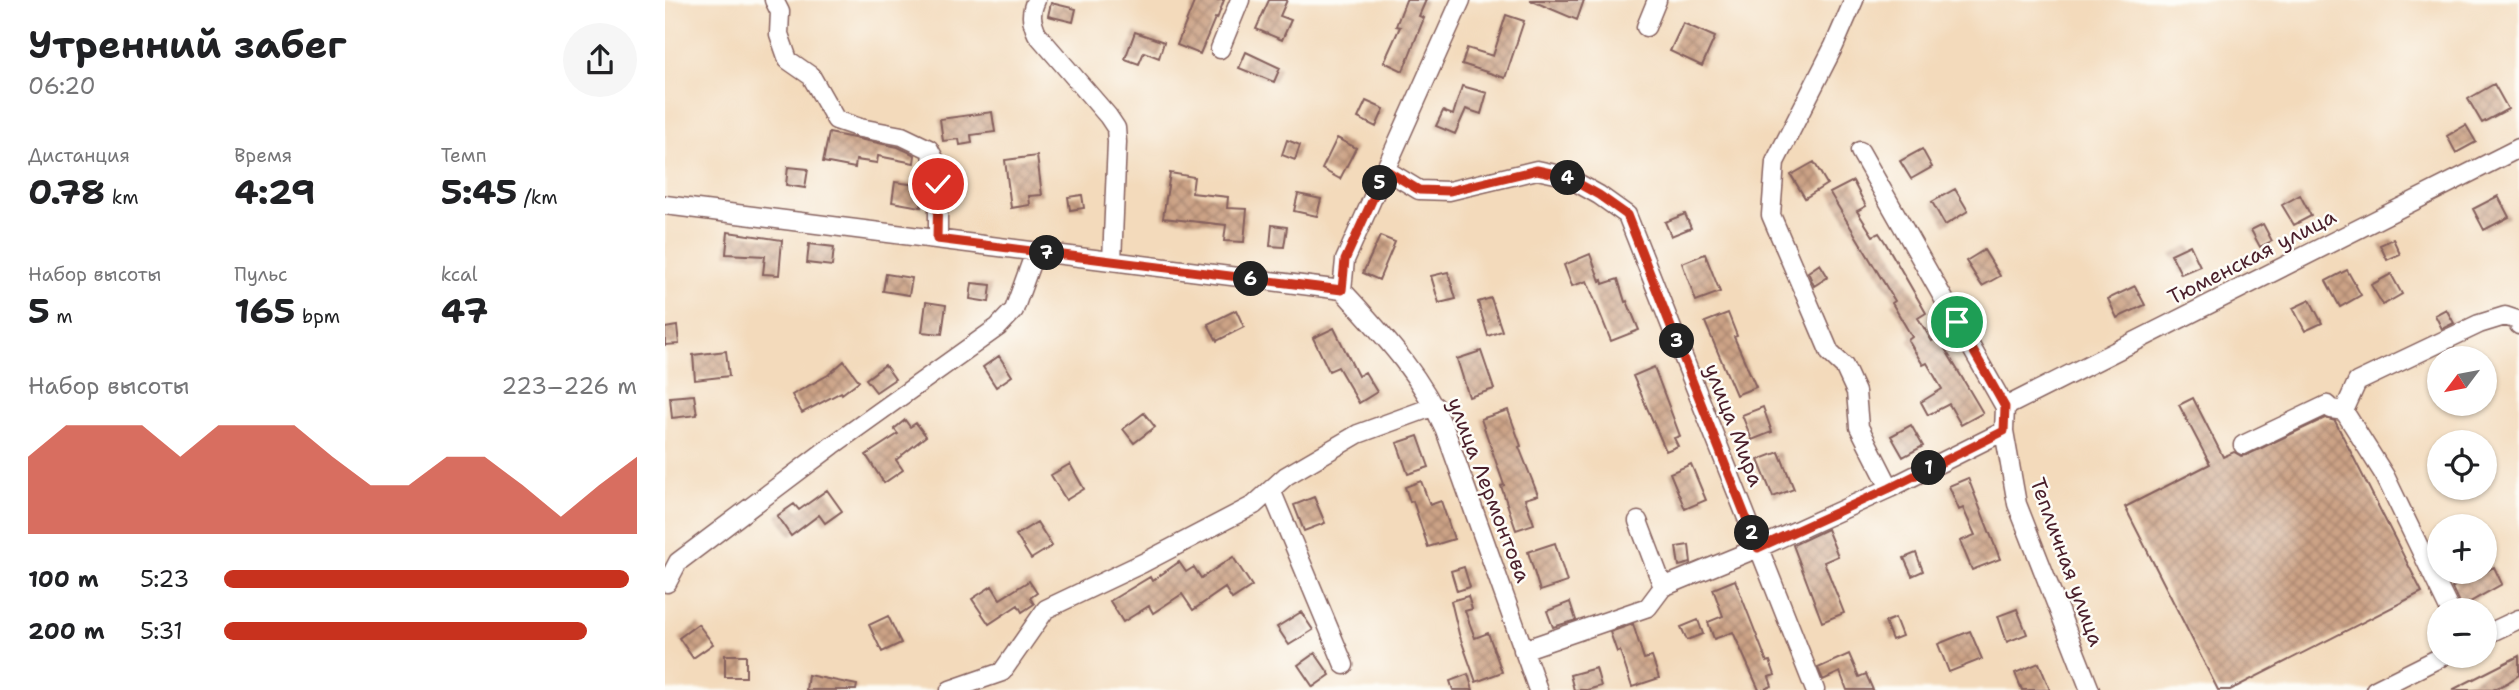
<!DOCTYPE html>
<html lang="ru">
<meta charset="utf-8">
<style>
:root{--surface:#fff;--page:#f6f6f6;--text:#202124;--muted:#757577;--accent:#c8321e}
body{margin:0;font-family:"Shantell Sans",sans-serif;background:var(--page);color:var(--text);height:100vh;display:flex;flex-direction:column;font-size:26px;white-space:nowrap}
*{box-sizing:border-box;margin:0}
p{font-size:23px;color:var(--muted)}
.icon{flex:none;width:38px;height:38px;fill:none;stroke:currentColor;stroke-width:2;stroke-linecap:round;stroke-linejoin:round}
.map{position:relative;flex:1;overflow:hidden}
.details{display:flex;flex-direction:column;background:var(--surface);width:665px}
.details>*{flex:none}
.needle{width:46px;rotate:238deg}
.fabs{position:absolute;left:1762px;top:346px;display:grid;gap:14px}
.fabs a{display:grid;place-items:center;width:70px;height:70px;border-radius:50%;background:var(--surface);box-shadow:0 2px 5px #0004;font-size:35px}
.pin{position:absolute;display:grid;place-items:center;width:60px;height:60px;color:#fff;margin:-30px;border:4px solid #fff;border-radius:50%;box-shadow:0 2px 7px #0007}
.km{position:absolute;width:35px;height:35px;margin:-18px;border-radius:50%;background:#222;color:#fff;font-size:19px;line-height:35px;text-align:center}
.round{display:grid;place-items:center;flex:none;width:74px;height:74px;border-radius:37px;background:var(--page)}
.headline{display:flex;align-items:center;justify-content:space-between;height:119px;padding:0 28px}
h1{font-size:38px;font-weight:700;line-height:52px}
.figures{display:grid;grid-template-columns:repeat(3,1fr);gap:10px;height:119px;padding:7px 28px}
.figures div{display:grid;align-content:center}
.figures b{font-size:35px;font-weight:700}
.figures small{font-size:19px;font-weight:400}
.figures p{font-size:19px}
.chart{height:196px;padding:14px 28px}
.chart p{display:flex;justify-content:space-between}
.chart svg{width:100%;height:126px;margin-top:7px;fill:var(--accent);opacity:.7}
ul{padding:0 28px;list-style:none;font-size:23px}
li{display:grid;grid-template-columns:112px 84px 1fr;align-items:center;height:52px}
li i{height:18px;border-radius:9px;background:var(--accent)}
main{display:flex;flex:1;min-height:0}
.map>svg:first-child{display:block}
.building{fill:url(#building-cross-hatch)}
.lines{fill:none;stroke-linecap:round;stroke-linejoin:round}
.minor-casing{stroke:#85605d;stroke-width:21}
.minor{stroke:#fff;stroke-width:18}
.route-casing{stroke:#fff;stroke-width:14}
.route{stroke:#c8321e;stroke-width:9}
.labels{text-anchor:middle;stroke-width:5;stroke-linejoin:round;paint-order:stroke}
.street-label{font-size:21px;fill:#4a1f2b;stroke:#fdfcf7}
</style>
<main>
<section class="details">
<div class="headline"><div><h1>Утренний забег</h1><p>06:20</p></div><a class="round"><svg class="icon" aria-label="share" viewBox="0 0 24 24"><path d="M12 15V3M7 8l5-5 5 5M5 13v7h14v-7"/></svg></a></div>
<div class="figures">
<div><p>Дистанция</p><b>0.78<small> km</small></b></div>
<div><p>Время</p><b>4:29</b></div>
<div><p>Темп</p><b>5:45<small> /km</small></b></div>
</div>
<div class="figures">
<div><p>Набор высоты</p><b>5<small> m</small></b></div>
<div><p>Пульс</p><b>165<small> bpm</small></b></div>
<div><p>kcal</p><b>47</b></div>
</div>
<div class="chart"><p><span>Набор высоты</span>223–226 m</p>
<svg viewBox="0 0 160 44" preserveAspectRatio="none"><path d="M0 44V17L10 6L20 6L30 6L40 17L50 6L60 6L70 6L80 17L90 27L100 27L110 17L120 17L130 27L140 38L150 27L160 17V44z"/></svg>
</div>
<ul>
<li><b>100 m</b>5:23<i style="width:98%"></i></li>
<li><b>200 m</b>5:31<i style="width:88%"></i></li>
</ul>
</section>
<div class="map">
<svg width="1854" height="690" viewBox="0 0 1854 690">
<defs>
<pattern id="building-cross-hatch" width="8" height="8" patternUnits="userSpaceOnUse" patternTransform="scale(1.75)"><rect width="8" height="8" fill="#cca386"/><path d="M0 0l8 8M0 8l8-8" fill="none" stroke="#a8846e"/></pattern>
</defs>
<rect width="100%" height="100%" fill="#fdfcf7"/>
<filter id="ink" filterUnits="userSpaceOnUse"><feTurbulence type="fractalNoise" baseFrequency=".0143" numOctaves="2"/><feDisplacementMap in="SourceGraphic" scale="14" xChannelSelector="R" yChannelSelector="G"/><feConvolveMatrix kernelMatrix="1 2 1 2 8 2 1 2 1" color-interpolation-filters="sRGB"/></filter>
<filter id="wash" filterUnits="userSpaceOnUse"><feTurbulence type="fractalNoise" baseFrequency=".00686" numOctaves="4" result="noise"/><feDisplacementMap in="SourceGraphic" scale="28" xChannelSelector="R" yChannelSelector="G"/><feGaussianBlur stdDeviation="1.57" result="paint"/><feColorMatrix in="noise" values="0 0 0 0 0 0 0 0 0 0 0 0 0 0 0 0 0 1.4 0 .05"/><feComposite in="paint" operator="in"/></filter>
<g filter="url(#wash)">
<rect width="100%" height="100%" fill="#f3dabb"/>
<g id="blocks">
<path class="building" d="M530,0h29l-7,19 -2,-1 -15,36 -23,-9z
M604,0h18l-7,16 11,4 -9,20 -26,-11z
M741,0h20l-7,16 5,2 -21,53 -19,-9 16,-35 -4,-1z
M865,0h54l-7,20z
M386,3l25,6 -3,13 -25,-6z
M841,15l18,6 -19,57 -43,-14 5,-16 26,8z
M1018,23l32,14 -13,29 -32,-15z
M470,32l29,10 -5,16 -15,-6 -5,12 -14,-5z
M581,52l34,16 -6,14 -35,-14z
M1829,84l14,25 -26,14 -14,-24z
M797,86l25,7 -6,21 -15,-5 -11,25 -19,-8 7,-15 10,4z
M701,101l18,8 -8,18 -18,-9z
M327,112l3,20 -24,3 1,8 -12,2 -1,-6 -16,2 -3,-22z
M1801,125l10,17 -20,11 -9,-17z
M164,133l69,14 17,8 -1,8 -36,-7 -1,7 -21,-3 -1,8 -32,-6z
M672,138l19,10 -16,31 -18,-10z
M622,140l13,5 -5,15 -13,-5z
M1257,149l10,18 -21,12 -11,-18z
M372,156l5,39 -13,1 1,9 -19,3 -6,-48z
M1149,162l13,22 -22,14 -14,-23z
M123,167l20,2 -3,19 -19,-3z
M505,173l24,4 -2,16 36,4 -1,11 20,1 -3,33 -20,-1 2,-16 -63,-7z
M1188,181l13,25 -9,5 16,25 6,-3 6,9 41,71 -8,5 14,23 6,-4 45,76 -22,12 -12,-21 -21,11 -7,-13 21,-13 -15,-26 -4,2 -15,-25 4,-3 -20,-34 3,-2 -65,-108z
M230,182l29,4 -3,21 -29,-5z
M1290,189l13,22 -23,14 -13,-23z
M633,194l23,5 -4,17 -23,-5z
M417,195l2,13 -14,2 -2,-13z
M1635,195l11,21 -17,9 -12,-20z
M1833,196l11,21 -25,13 -11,-21z
M1020,214l6,14 -20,8 -6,-14z
M1598,224l9,17 -12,6 -9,-17z
M607,225l15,2 -3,20 -14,-1z
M63,232l54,8 -3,35 -16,-1 2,-18 -39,-2z
M715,236l15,6 -16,38 -16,-7z
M1728,239l7,15 -13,6 -7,-15z
M144,244l25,3 -2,19 -25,-3z
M1525,245l10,21 -19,8 -10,-20z
M1319,250l16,26 -18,10 -16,-25z
M925,254l10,27 2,-1 1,4 15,-5 7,23 2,-1 12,29 -28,11 -24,-60 -15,5 -8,-21z
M1040,254l15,38 -24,9 -14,-38z
M1155,264l8,13 -14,9 -6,-14z
M1682,270l14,25 -21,12 -14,-26z
M783,272l8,27 -17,4 -8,-27z
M221,274l26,4 -3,17 -26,-4z
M1726,274l11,20 -19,11 -12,-20z
M307,283l19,2 -2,17 -19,-3z
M1470,286l10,19 -28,13 -9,-19z
M826,298l11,33 -14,5 -10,-34z
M1645,300l12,23 -17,8 -12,-23z
M261,302l20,3 -4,29 -20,-2z
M1781,309l8,14 -12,6 -7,-14z
M571,310l8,17 -27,14 -9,-17z
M1063,313l9,23 -3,1 22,50 -20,8 -31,-73z
M12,326l2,18 -14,1v-17z
M669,328l24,48 7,-4 12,20 -18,11 -21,-36 -9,4 -16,-33z
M61,351l3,25 -34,4 -2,-25z
M816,351l13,38 -25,8 -12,-38z
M334,356l13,20 -16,11 -13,-20z
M179,361l15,20 -17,13 -1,-2 -39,21 -10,-18 36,-20z
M220,365l10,14 -19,13 -10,-13z
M989,367l26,69 -6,2 4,8 -12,5 -33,-75z
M29,395l3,20 -25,3 -2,-21z
M1528,398l30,59 11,-5 7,4 6,-1 78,-37 10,3 87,171 -192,98h-12l-93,-183 85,-43 -31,-59z
M1098,407l9,25 -20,8 -10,-25z
M843,410l13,36 -2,1 19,48 -13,4 9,25 -18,6 -15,-44 3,-1 -23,-66z
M479,413l11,14 -21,16 -11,-14z
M240,420l5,7 6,-4 10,13 -30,24 7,10 -19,13 -18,-28 32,-21 -4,-5z
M1246,425l12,21 -20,11 -12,-21z
M753,436l11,31 -21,7 -11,-31z
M1114,452l15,37 -21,8 -15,-37z
M405,464l14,25 -18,11 -15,-25z
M1026,464l15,36 -21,9 -15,-36z
M1303,478l32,81 -28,11 -12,-29 15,-6 -12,-27 -4,2 -10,-24z
M756,481l9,24 11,-4 13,38 -26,8 -15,-46 -3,1 -5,-15z
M162,490l15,21 -17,12 -6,-8 -28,21 -14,-20 17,-12 5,6z
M649,497l11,26 -21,8 -10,-26z
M372,522l15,24 -21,13 -15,-24z
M1162,529l11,27 -14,6 20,51 -22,9 -29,-77z
M890,543l12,39 -27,9 -12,-39z
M1024,545l2,18 -12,3 -3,-19z
M1251,553l7,18 -11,5 -8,-18z
M568,557l19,29 -20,13 -7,-11 -32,22 -11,-16 -29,19 -4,-7 -26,16 -13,-21 40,-24 2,4 27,-19 7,10 8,-5 7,11z
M799,567l6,20 -13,4 -6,-20z
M1829,567l8,17 -41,23 -9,-19 4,-3 -5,-13h34z
M1070,580l32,82 3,-1 5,14 -6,2 3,9 -10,4h-3l-26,-58 -19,7 -6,-17 15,-6 -10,-27z
M364,581l8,12 -7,5 4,6 -12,8 -4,-7 -29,19 -17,-25 20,-13 8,13z
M803,596l4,13 -7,2 10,27 13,-5 14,39 -26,10 -17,-48 -8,-33z
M905,602l6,18 -23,7 -6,-16z
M1352,609l10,25 -20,8 -9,-26z
M636,612l12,18 -24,15 -12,-18z
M223,616l13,27 -19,9 -13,-27z
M1230,618l7,18 -10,4 -7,-18z
M1033,620l5,14 -16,6 -6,-13z
M33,624l15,20 -20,14 -14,-20z
M968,624l11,35 8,-2 7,21 -27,9 -12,-36 -3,1 -7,-20z
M1305,631l12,28 -33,13 -11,-28z
M650,653l15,22 -17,12 -15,-22z
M1184,654l10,23 7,-3 7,16h-26l-7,-18 -17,8 -5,-12z
M60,655h21v22h-21z
M1854,656v19l-12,8 -14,7h-41z
M1374,663l11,27h-28l-7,-17z
M931,668l5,18 -14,4h-13l-4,-15z
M803,674l5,16h-20l-3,-9z
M143,675l49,10 -1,5h-50z"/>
</g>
</g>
<g filter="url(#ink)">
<use href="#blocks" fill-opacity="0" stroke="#85605d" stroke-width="2"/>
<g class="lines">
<g class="minor-casing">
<path id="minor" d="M109,0l6,12 -1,22 9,26 23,16 25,44 24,8 42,8 27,13 9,17v73
M371,0c-6,13 -5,21 1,34l71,82 8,12 1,14 -5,119
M1189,0l-20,46 -59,116 -4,53 59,138 14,13 12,26 3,35 31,61
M981,27l11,-27
M555,49l20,-49
M1195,151l145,256 -1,24 13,73 73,186
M721,170l33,20 30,1 88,-21 28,6 34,19 28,20 188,475
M0,205l677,85c41,45 78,83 103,140l93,260
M677,290l3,-30 116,-260
M1340,407l514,-259
M1679,411l13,-29 122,-58 26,-8 12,4 2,5
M1578,445l84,-40 4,4 13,2 41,65 65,135
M606,490l73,175
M973,521l25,66
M2,583l11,-21 155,-117 165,-118 16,-17 21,-58
M1820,635l34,-16
M858,650l125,-43 15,-20 95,-39 132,-60 114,-57
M285,690l52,-18 44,-63 97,-46 111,-58 32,-29 72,-42 77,-28
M1710,690l68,-34"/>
</g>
<use href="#minor" class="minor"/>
</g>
</g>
<g class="lines" filter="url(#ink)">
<g class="route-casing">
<path id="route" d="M273,184l-1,55 405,51 3,-30 41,-90 33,20 30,1 88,-21 28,6 34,19 28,20 131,333 132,-60 114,-57 1,-24 -48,-85"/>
</g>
<use href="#route" class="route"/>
</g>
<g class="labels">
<g class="street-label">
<text transform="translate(1587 257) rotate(-27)" y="7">Тюменская улица</text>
<text transform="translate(1069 425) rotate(69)" y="7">улица Мира</text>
<text transform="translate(824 490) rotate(69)" y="7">улица Лермонтова</text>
<text transform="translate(1402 562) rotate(70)" y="7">Тепличная улица</text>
</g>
</g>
</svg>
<div class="fabs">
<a><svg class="needle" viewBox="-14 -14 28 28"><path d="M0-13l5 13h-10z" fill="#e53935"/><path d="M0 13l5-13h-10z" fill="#757577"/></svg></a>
<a><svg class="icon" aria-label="locate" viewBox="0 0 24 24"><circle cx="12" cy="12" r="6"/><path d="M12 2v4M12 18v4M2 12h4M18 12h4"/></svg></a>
<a>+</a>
<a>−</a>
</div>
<div class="pin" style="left:1292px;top:322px;background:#1e9e55"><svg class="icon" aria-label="arrive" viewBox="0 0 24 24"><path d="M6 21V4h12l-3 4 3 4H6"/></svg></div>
<div class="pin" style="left:273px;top:184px;background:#d93025"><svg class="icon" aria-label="check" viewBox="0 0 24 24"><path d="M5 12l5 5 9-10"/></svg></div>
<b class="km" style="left:1264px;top:468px">1</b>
<b class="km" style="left:1087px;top:533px">2</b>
<b class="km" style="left:1012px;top:341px">3</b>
<b class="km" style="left:903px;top:178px">4</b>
<b class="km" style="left:715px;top:183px">5</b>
<b class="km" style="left:586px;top:279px">6</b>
<b class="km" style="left:382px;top:253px">7</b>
</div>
</main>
